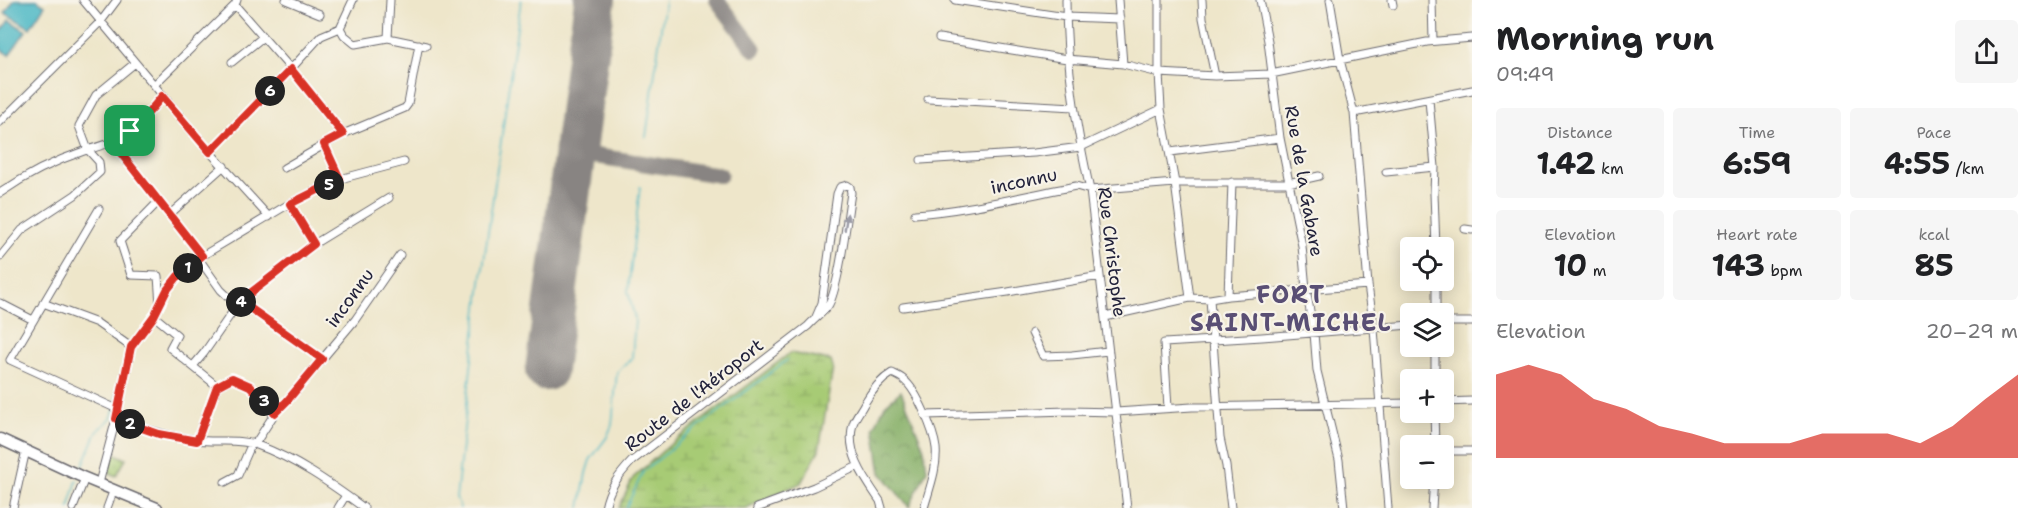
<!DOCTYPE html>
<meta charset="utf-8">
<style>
:root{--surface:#fff;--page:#f6f6f6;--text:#202124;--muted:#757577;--accent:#d93025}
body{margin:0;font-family:"Shantell Sans",sans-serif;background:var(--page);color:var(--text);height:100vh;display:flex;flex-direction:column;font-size:22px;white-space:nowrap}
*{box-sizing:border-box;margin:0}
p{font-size:20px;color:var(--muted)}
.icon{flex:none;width:33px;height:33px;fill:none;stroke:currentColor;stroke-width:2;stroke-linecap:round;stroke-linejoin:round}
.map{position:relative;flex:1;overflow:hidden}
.panel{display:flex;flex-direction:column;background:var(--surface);width:570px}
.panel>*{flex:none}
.tools{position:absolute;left:1400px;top:237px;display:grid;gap:12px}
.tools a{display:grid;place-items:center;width:54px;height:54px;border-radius:6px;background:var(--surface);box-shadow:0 3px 15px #0003;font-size:30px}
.pin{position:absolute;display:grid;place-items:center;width:51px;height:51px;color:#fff;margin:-26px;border-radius:12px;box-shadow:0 3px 9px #0006}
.km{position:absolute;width:30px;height:30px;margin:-15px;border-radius:50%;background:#222;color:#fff;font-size:16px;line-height:30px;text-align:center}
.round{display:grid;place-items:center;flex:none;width:63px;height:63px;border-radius:6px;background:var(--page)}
.overview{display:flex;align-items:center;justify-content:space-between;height:102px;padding:0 24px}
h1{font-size:33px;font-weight:700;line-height:45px}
.stats{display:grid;grid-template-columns:repeat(3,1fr);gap:9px;height:102px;padding:6px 24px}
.stats div{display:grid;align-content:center;border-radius:6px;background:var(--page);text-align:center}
.stats b{font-size:30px;font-weight:700}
.stats small{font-size:16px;font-weight:400}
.stats p{font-size:16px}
.chart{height:168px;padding:12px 24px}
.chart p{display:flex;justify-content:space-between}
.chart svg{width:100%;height:108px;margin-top:6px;fill:var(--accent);opacity:.7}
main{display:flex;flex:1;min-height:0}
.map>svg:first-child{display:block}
.forest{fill:url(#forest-crowns);stroke:#546850;stroke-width:1.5}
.wetland{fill:url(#wetland-marsh);stroke:#647658;stroke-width:1.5}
.park{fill:url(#park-dots);stroke:#647658;stroke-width:1.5}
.water{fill:#4ab7c5;stroke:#366c80;stroke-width:1.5}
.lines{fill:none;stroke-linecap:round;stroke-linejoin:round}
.stream{stroke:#4ab7c5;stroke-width:1.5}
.taxiway{stroke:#888482;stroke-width:16}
.runway{stroke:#888482;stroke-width:42}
.minor-casing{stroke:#69676d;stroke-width:9}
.primary-casing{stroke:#69676d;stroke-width:13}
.minor{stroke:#fff;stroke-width:7}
.primary{stroke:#fff;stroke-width:10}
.oneway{fill:#9c9ca7}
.route-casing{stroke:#fff;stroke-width:12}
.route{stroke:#d93025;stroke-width:8}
.labels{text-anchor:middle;stroke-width:4.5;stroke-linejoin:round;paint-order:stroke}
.street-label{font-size:18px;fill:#22223b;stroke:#f7f3e8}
.district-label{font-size:24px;font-weight:bold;letter-spacing:1.5px;fill:#594e74;stroke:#f7f3e8}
</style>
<main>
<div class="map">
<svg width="1472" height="508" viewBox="0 0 1472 508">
<defs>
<pattern id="forest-crowns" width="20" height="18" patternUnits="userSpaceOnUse" patternTransform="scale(1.5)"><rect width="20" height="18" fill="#85af66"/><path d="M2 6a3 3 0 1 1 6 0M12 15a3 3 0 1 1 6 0" fill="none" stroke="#6c8e55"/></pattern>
<pattern id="wetland-marsh" width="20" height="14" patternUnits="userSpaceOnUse" patternTransform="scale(1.5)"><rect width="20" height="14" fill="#a7cb75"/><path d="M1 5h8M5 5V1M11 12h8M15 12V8" fill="none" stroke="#8fae66"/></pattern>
<pattern id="park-dots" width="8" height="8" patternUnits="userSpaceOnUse" patternTransform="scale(1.5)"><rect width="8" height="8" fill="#a7cb75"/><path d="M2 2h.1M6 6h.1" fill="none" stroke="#8fae66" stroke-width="1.8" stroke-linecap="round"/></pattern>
</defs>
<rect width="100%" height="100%" fill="#f7f3e8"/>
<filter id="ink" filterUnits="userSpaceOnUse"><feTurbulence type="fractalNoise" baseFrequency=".0167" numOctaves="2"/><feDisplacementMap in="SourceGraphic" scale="12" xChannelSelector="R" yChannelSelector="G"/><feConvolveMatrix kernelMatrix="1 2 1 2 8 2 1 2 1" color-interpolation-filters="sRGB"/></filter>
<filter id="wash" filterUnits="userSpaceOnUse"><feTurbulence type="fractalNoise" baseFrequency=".008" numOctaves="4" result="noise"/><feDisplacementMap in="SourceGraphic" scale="24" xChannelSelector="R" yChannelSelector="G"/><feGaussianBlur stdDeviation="1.35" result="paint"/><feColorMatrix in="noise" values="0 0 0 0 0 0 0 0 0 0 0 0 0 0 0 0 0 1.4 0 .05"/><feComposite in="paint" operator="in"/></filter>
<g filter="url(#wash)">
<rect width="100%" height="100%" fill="#eee6ca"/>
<path class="forest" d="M901,391l23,58 3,21 -18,37 -28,-34 -7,-45 11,-23z"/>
<path class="wetland" d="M790,353l41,8 2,7 -14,82 -18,33 -55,25h-127l14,-30 34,-31z"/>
<path class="park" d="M112,452l14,7 -10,17 -10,-5z"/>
<path class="water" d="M14,0h23l8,5 -15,23 -25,-15z
M9,20l17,11 -17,24 -9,-6v-16z"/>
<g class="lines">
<path class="stream" d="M646,137l19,-137
M115,404l6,-27
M81,470l16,-38 15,-15 2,-8
M69,508l8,-28
M460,508l-4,-11 25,-215 40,-282
M580,508l6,-35 4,-13 17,-23 5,-12 5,-53 15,-14 3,-39 -7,-27 12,-105
M626,508l17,-36 49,-40 95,-72"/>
<path class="taxiway" d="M717,0l37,49
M577,133l5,15 13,8
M572,172l12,-14 11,-2 125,19"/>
<path class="runway" d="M546,370l49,-370"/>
</g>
</g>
<g filter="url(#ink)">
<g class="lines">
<g class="minor-casing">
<path id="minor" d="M83,0l127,152 59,65
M286,0l34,14
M955,0l111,17 54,2
M1066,0c0,66 10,126 24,190l37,318
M1118,0l5,64
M1159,0v73l2,36 14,74 15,115
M1202,0l1,18 12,58
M1260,0l8,41 12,97 22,108 4,43 8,44 3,38 22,89 5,48
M1330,0l10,60 14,53 14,172 6,44 14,179
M1392,0l1,5
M1432,0l1,41
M235,5l56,64 52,65
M340,28l4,7 11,9 33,-6 2,-38
M388,38l38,8
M939,38l128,21 56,5 36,9 56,3 56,-2 156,-32 45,-4
M232,62l31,-25
M155,84l80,-79 2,-5
M928,99l146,8
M1429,100l6,67 -1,26 2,55
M1354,113l118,-23
M0,122l102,-102 15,-20
M112,142l90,114
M324,144l16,35
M210,152l81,-83 30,-33 19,-8 13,-28
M1170,152l110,-14
M921,160l113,-7 47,-6 80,-38
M284,168l59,-34 62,-26 3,-4 11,-60
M1386,172l49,-5
M0,193c26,-18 54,-32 84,-42 16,-5 33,-9 47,-20 12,-10 22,-22 31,-35
M159,201l-39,40 11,34 27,1 2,29
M289,204l25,40
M99,209l-89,151 107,49
M915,214c55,-4 107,-18 161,-28l14,4 85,-7h113l31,-7
M169,215l55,-49
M1465,229l7,1
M0,257l22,-27 53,-35 25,-23 -1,-10 -11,-12 -9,-24 17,-31 39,-32
M199,259l22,31 16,15
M1436,280v34
M1228,296l4,-114
M1210,299l10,139 6,28 5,42
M240,301l82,58
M0,303l33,17
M43,303l54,20 34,24
M903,307l105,-15 92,-16
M154,316l23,19 -7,13 47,38
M1105,317l85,-19 20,1 18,-3 140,-11
M1443,322h29
M1032,333l11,23 29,-1 36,-4
M193,366l11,-13 36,-52 74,-57 75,-46
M1435,380v-34
M1443,402l29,-1
M1168,408l-4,-65 98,-6 148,-12
M1434,412l1,34
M925,415l144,-4 47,1 76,-5 218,-4
M116,419c27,9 52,18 81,21 19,3 41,-2 60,5 39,14 74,39 107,63
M197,440l20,-54 15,-8 18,8 25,27
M255,444l20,-31 12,-12 68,-81 45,-65
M1443,451h29
M225,482l13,-7 14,-32
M99,483l17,-64 15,-72 23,-31 13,-26 11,-14 24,-20 87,-52 51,-25 64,-17
M13,508l13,-58
M73,508l12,-30
M107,508l7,-19
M338,508l8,-13
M605,508c4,-20 13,-32 27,-47l176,-135c6,-7 15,-13 20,-20 11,-17 19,-89 23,-113l-1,-6 -3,-2 -7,2 -3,7 -15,109 -6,14
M757,508l57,-21 44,-21
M882,508l-2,-7c-15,-22 -35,-49 -27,-77 2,-7 8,-14 11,-20 7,-12 16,-24 28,-31 4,2 9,4 12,7 13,10 30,52 32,68 2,19 -7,42 -12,60
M1432,508l2,-30"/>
</g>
<g class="primary-casing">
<path id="primary" d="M0,439l80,37 77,32"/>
</g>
<use href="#minor" class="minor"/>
<use href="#primary" class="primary"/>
</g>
<defs><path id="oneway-solid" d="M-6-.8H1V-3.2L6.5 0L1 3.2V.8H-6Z" transform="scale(1.5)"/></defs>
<use class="oneway" href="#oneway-solid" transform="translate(846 222) rotate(-81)"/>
</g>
<g class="lines" filter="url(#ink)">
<g class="route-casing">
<path id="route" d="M291,69l52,65 -19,10 16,35 -50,25 24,40 -74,57 82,58 -35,42 -12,12 -25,-27 -18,-8 -15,8 -20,55 -38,-7 -43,-15 15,-72 23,-31 13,-26 11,-14 24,-20 -90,-114c21,-12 35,-26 50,-46l48,56z"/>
</g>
<use href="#route" class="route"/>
</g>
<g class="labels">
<g class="street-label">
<text transform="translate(1024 181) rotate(-12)" y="6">inconnu</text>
<text transform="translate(1304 181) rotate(80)" y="6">Rue de la Gabare</text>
<text transform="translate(1112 252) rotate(83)" y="6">Rue Christophe</text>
<text transform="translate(350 298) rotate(-54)" y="6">inconnu</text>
<text transform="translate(694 395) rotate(-38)" y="6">Route de l'Aéroport</text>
</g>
<g class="district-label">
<text x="1291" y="303">FORT<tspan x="1291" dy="28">SAINT-MICHEL</tspan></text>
</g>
</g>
</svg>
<div class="tools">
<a><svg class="icon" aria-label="locate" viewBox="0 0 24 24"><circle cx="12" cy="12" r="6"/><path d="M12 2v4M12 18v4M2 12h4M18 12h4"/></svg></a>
<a><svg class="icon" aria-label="layers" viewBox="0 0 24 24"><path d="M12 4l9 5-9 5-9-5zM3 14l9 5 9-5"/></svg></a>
<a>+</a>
<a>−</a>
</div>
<div class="pin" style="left:130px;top:131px;background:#1e9e55"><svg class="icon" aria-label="arrive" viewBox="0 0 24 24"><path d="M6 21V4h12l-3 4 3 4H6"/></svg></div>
<b class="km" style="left:188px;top:268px">1</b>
<b class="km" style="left:130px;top:424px">2</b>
<b class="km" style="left:264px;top:401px">3</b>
<b class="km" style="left:241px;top:302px">4</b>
<b class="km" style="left:329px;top:185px">5</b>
<b class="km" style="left:270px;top:91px">6</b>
</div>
<section class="panel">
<div class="overview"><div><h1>Morning run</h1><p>09:49</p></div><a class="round"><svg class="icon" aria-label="share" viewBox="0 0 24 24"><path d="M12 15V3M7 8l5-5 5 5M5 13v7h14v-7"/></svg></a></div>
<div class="stats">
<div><p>Distance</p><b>1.42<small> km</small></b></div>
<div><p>Time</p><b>6:59</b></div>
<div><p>Pace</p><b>4:55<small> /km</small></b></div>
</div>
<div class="stats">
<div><p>Elevation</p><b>10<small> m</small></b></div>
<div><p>Heart rate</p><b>143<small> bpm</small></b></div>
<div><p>kcal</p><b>85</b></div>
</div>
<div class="chart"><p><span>Elevation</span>20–29 m</p>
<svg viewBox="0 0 160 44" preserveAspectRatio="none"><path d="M0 44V10L10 6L20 10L30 20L40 24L50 31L60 34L70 38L80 38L90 38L100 34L110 34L120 34L130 38L140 31L150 20L160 10V44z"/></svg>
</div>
</section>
</main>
